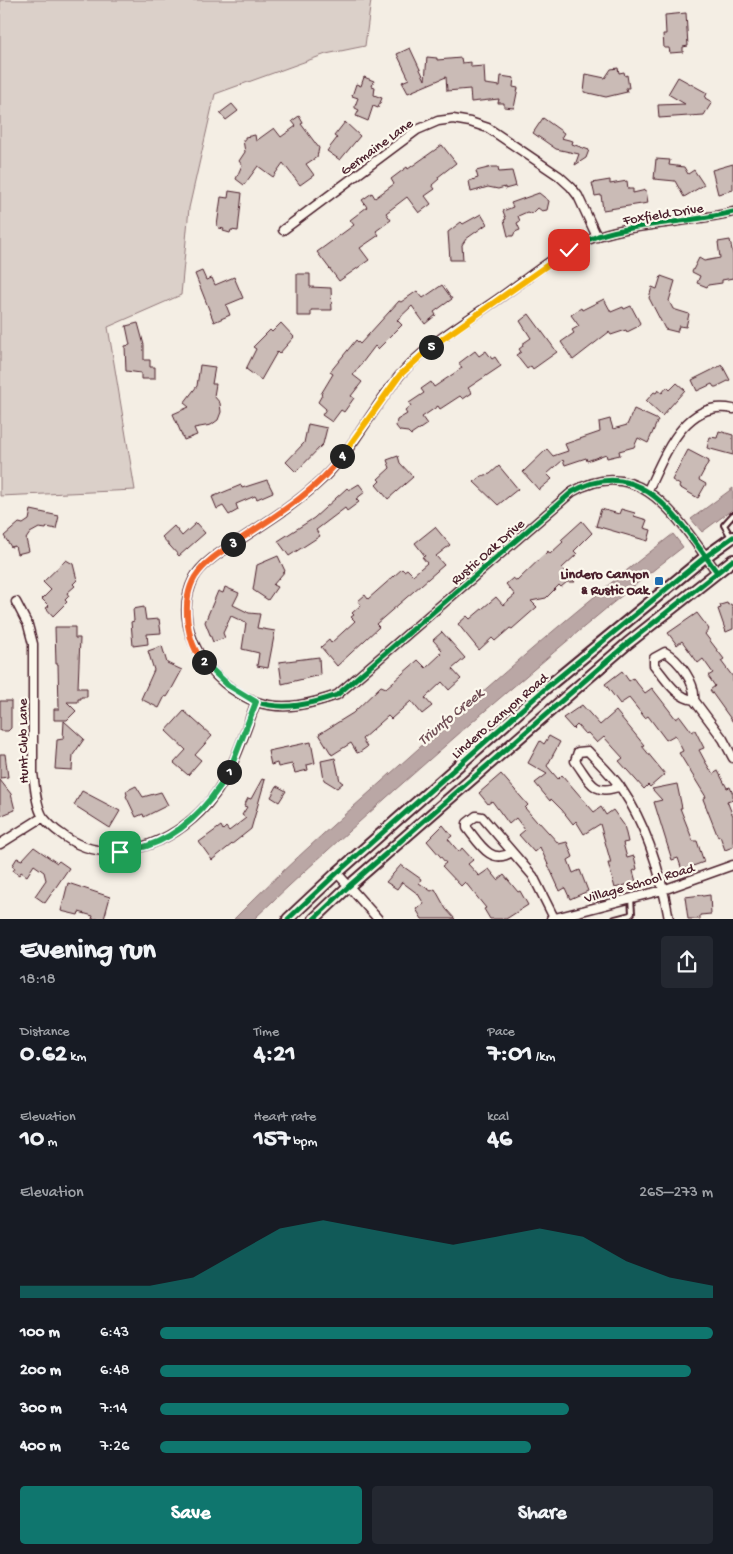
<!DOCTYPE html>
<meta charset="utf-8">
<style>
:root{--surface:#171b24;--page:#242831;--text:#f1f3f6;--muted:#9ea1a6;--accent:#0f766e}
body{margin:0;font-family:"Gochi Hand",sans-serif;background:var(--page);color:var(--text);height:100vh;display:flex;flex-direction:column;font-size:19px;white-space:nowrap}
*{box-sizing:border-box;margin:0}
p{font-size:16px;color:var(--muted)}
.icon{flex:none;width:28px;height:28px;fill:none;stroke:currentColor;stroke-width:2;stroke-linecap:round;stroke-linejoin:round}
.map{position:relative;height:919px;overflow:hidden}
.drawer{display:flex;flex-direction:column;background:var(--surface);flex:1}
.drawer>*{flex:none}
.pin{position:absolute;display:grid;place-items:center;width:42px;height:42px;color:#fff;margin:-21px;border-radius:10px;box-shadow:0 2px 8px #0006}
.km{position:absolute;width:25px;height:25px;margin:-12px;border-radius:50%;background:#222;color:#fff;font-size:14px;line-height:25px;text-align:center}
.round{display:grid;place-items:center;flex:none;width:52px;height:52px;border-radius:5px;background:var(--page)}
.head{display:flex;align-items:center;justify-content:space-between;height:85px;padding:0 20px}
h1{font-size:28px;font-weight:700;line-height:38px}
.metrics{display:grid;grid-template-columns:repeat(3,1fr);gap:8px;height:85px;padding:5px 20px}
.metrics div{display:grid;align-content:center}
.metrics b{font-size:25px;font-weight:700}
.metrics small{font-size:14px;font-weight:400}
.metrics p{font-size:14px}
.chart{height:140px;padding:10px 20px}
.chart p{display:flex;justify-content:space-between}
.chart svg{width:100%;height:90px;margin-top:5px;fill:var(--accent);opacity:.7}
.cta{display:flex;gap:10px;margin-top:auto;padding:10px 20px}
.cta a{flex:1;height:58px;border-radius:5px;background:var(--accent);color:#fff;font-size:20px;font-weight:700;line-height:58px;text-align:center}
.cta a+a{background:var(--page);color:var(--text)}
ul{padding:0 20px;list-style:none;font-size:16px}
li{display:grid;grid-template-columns:80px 60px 1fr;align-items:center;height:38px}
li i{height:12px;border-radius:6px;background:var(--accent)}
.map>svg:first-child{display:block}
.green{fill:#dbd0c9;stroke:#92787a}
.water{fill:#baa7a5;stroke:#8d7174}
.building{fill:#cabbb6;stroke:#4a1f2b}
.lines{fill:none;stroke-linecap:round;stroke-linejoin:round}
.service-casing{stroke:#4a1f2b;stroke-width:8}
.minor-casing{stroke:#4a1f2b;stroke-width:11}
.tertiary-casing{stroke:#4a1f2b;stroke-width:14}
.service{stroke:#fbf7ec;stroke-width:4}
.minor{stroke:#fbf7ec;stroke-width:8}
.tertiary{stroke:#fbf7ec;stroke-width:10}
.cycleway-casing{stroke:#fbf7ec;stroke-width:8}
.cycleway{stroke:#00873e;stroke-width:5}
.split-1-casing{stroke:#fff;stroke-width:10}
.split-2-casing{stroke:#fff;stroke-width:10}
.split-3-casing{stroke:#fff;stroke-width:10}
.split-4-casing{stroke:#fff;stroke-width:10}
.split-5-casing{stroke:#fff;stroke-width:10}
.split-6-casing{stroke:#fff;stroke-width:10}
.split-1{stroke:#22a559;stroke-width:6}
.split-2{stroke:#22a559;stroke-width:6}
.split-3{stroke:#f0652b;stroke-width:6}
.split-4{stroke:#f0652b;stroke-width:6}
.split-5{stroke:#f5b400;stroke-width:6}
.split-6{stroke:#f5b400;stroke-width:6}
.poi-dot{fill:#1f6fb2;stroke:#fbf7ec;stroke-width:2}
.labels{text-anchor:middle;stroke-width:4.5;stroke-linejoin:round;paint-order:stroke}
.street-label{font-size:14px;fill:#4a1f2b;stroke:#fbf7ec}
.poi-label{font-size:14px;font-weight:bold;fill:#4a1f2b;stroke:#fbf7ec;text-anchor:end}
.water-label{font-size:15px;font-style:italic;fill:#714f56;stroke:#fbf7ec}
</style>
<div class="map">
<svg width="733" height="919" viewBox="0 0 733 919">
<rect width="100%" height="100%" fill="#f4eee4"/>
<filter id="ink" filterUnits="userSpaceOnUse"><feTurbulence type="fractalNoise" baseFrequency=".02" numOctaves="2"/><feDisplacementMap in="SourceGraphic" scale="10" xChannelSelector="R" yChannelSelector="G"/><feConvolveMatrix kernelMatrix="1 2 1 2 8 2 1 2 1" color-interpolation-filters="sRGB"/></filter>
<g filter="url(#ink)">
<path class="green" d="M0,0h371l-6,46 -39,8 -111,40 -26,114 -8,87 -73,32 27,163 -135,6z"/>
<path class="water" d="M733,488v21l-31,23 -11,-13z
M673,534l10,13c-70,54 -137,112 -204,169 -76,67 -152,133 -225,203h-20c56,-57 116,-109 175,-162 86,-77 173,-153 264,-223z"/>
<path class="building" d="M686,13l2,33 -5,1v5l-13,1 -1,-5h-5l-1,-14h3l-1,-19z
M410,48l15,32 2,-23 10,1v2l24,-2 1,5 9,-1v5l13,-1 1,18 15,2 1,-10 13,2 -1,9 5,1 -4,20 -10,-1v-4h-6l1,-4 -28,3 -1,-13 -23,2 -1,-14 -38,16 -6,-11 7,-3 -12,-25z
M618,68l1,5 5,-1 1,4 2,-1 2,13h-3l1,4 -21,5 -22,-5 2,-18 19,4 6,-9z
M364,77l10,4 -2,5 3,1 -1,8 8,3 -4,10 -5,-2 -5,15 -12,-5 3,-6 -4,-2v-2l3,-8 -6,-2 4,-12 5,2z
M678,77l29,16 -2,5 7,4 -8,13 -45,3 -1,-13 27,-1 -17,-10z
M232,104l6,7 -12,9 -6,-7z
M299,116l4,7 -2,1 18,24 -2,9 -11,7 8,11 -14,10 -17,-22 -10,14 -15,-11 -14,19 -8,-6 6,-14 -3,-4 6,-9 -2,-12h2v-3l10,-2 1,6 18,-13 7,9 15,-11 -4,-5z
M543,118l21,15 -3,5 12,3 -1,3 17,6 -3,8 -11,7 4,-11 -23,-5 -23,-16z
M345,122l15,14 -20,24 -13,-9 10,-13 -3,-2z
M442,145l14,18 -18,14 1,2 -7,6 3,4 -10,7 6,8 -12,9 -12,-16 -21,16 5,7 -15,11 3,4 -19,13 9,12 -30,21 -22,-29 37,-27 -4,-5 17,-13 -5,-7 10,-7 3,5 19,-14 -3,-5 16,-12 1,2z
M656,159l14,1 -1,5 15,2 4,7 6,-4 10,15 -20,12 -9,-16 -21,-2z
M733,164v26l-15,4 -6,-24z
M492,167h6l1,5 13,-1 4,15 -11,3v-2l-7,2 -10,-2 -17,5 -2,-11 9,-3 -2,-7z
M610,180v4l17,-3 1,8h5v4l13,-3 2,13 -45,7 -2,-15 -6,1 -3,-13z
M229,191l13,2 -4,38 -7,-1 -1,3 -7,-2 1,-2 -5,-1 -2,-2 4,-29 7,1z
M539,193l10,8 -2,9 -5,1 -4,-3 -6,6 -5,-2 -9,4 2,5 -3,2 3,7 -5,2 -2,4h-5l-4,-16 2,-1 -3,-8 10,-4 -2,-4z
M481,214l6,10 -21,15 -4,6 1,15h-13l-2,-28 13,-10 2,2z
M730,240l3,15v23l-11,2v3l-14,2 -1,2 -10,-4 3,-7 -8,-4 7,-14 5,3 16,-3 -2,-16z
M202,271l4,9 6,-2 3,7 19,-8 9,21 -17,7 4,10 -16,7 -19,-48z
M297,274h13v13l21,1 1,22h-21v6h-14z
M661,276l14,5 -6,20 4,8 16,5 -3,13 -7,-1 -2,6 -12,-3 -16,-31 3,-11 5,2z
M442,285l10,14 -18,13 2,3 -11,9 -13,-18 -15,14 5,5 -24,24 -3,-3 -22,29 9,7 -11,14 3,2 -10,14 -3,-2 -9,12 -10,-7 4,-6 -8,-7 4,-7 -1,-1 12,-20 -3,-2 26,-32 4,4 39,-43 2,1 16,-11 6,7z
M604,299l7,13 12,-5 1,2 7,-3 9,17 -3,4 -10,5 -1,-2 -15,5 -2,-3 -36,28 -12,-18 13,-9 -2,-3 7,-4 -8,-11 10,-7 1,2z
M529,314l28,38 -24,17 -2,-3 -4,3 -11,-14 5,-3 -2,-3 4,-3 -1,-2 9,-6 -11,-17z
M138,323l6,22v15h6v7h5v12h-14v-6l-15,-2 -1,-25 5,-1 -4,-19z
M281,323l13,14 -15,17 -2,-2 -16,28 -15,-11 10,-20 -3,-2 17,-17 2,2z
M475,351l4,5 7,-5 6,8 3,-2 6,9 -33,22 4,5 -9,6 -3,-3 -20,13 -2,-3 -16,11 5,7 -16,11 -3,-3 -8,-1 -4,-5 1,-6 10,-6 -2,-3 6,-5 -2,-3 15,-10 -3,-4 10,-7 3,5 28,-19 -3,-5z
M200,365l15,2 -3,17h4l-2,12 6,7 1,9 -3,8 -7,5 -17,3 3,7 -13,5 -11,-26 16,-7 -5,-4 13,-17z
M722,365l8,15 -14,7h-2l-2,-3 -15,7 -5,-11z
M677,383l8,7 -23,26 -16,-15 8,-9 2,1 2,-3 4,3 5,-6 3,3z
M634,409l24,11 -10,23 -10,-5 -4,9 -15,4 1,4 -13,3 -1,-4 -19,7 -1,-3 -21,7 -2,-5 -16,14 5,5 -13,11 -16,-18 24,-23 6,7 15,-5 -3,-7 35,-12 -1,-10 11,-3 3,10 14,-4z
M308,424l19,4 -4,16 -27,28 -10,-10 18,-19z
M719,431l14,4v20l-26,-7 3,-11 7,1z
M688,450l21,11 -10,19 7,4 -8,14 -19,-11 1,-2 -8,-5z
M398,456l2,7 13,14 -25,22 -12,-14 4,-4 -2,-2 12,-11 -3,-8z
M499,466l19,23 -20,16 -24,-23 7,-6 9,-2z
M267,480l6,12 -16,7 -2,-3 -19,8 2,6 -9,5 -6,-9 -6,3 -5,-12 29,-12 1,3z
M359,484l6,8 -9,7 3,3 -12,9 -2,-3 -29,22 4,6 -31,20 -11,-15 36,-23 33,-30 2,2z
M601,509l18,5 2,-5 14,4 -1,3 13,4 -3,8 7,2 -3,11 -52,-15z
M31,510l28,6 -3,13 -9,-2 -1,2 -7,-1 -9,5 -4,6 3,12 -12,3 -2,-8 -4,1 -7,-11 15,-13 4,1 6,-4z
M582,521l10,12 -18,18 3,3 -15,14 13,14h-8l-6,5 -2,-2 -13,13 -15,3 6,6 -25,22 -2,-1 -15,13 -3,-3 -13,12 -21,-26 9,-8 3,3 26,-22 7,8 12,-10 -9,-11 7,-6 4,3 31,-30 2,3 13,-12 -2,-2z
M196,523l9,10 -26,23 -17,-19 12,-11 8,10z
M435,527l15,18 -14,11 8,9 -68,59 3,3 -42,39 -16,-19 8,-7 2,3 24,-22 -4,-4 3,-2 -2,-2 9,-8 -3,-4 7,-6 3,4 34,-30 2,2 3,-2 6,6 14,-12 -5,-6 3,-1 -10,-13z
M278,556l7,15 -12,14 4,2 -9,13 -15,-10 4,-25z
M66,560l7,4 4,16 -4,4 2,2 -8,7 2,3 -4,4 2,2 -14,14 -7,-8 3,-2 -7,-7 9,-9 -8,-8z
M225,587l14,6 -6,12 16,8 11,1 -3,14 18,3 -7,37 -11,-2 2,-13 -17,-4 4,-26 -15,-7 -8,17 2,5 -12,4 -8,-20 13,-31 5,2z
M727,603l1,2 3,-1 2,4v21l-7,3 -8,-23 3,-1 -1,-3z
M144,607l2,13 13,-1 2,14 -14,1 1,10 -15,2 -2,-24 3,-1 -1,-12z
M697,613l12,16 -4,5 19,25 -3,2 12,16v45l-23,-32 5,-4 -7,-10 5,-3 -10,-14 -5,4 -16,-22 -5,4 -9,-12z
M55,627h20v11h5l-2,50h9v9h-6v2h-3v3h-11l9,9 -9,9h-13v-11h5l-1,-45h-2z
M442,632l23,26 -13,11 9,10 -12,11 -7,-8 -17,16 7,8 -10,8 -11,-13 -20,18 -3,-3 -26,23 5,8 -7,5 -3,1 -6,-10 -19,12 -13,-21 34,-21 28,-27 5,2 32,-28 8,8 15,-14 -2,-1 3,-3 -9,-10z
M162,646l5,17 15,7 -13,24 -2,3 -2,-1 -6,12 -18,-9 13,-29 -6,-19z
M319,657l1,18 -38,9 -3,-22z
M622,671l7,10 4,-3 12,15 7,-5 24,31 4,-3 12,16 3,-2 9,18 -5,2 7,13 7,11 5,-3 9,17 3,-1 3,7v5l-6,2 6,15v31l-8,3 -5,-14 -2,1 -15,-38 3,-2 -27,-44 4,-2 -8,-16 -9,5 -18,-24 -3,2 -16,-20 -9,6 -15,-20z
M0,701h11v27l-3,3h-8z
M582,705l18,20 16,-14 28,34 -2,1 23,28 -15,13 -2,-2 -4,4 -25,-28 4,-3 -19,-21 -7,6 -9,-10 -3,1 -8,-9 -4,4 -10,-11z
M184,711l28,25 -17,19 6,5 -13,15 -14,-12 12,-13 -20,-19z
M64,721l20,18 -11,16 -1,15 -17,-1 2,-29 6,-1z
M549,736l11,6 -13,24 11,13 4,-4 32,37 7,-5 5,8 7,-5 11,15 4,17 -5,1 4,15 7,-2 3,13 -4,2 3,11 -21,6 -7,-25h3l-11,-39 -16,10 -8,-13 -3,3 -11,-14 -11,-11 -1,2 -15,-18 12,-9 -19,-11 12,-22 4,3z
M311,742l4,21 -8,2 1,5 -13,3 -3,-9 -14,3 -1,-4 -6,2 -3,-14z
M0,754h5l3,23 -8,1z
M335,758l5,23 3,2 -6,5 -13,-8 -3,-19z
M501,774l27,31 -3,3 12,14 1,-1 21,23 8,-2 6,15 -5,3 5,13 7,-3 8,21 -18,8 -5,-11 -5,3 -20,-44 -6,5 -15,-17 6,-5 -9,-12 -7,6 -17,-23 -4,3 -9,-11z
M262,779l3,1 -14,49 -39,31 -13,-18 22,-16 2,4 3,-3 3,4 17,-13 -4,-3 5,-8 -3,-1 4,-8 3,1z
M0,780l11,14 4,16 -15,6z
M677,784l5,24h-2l13,33h4l7,21 -22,8 -4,-12 -6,2 -18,-58 8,-2 -10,-11z
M136,786l7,11 18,-5 7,13 -24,12 -1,-3 -7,3 -10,-21 1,-1 -1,-4z
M277,786l9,5 -7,11 -8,-5z
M82,791l38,20 -10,17 -36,-23z
M443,825l9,11 -4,3 11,13 3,-4 11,12 -5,4 11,12 10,-7 9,11 6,-5 14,17 2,-1 8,14 -22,14h-16l-6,-10 2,-1 -21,-26 -4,4 -19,-20 4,-3 -19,-22z
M34,847l23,16 2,-2 10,7 -24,35 -10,-7 11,-16 -2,-8 -10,-7 -7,11 -6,-4 -2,3 -6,-4 2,-3 -3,-2 5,-8 5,2z
M401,865l20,14 -2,4 12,8 4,-2 11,20 9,10h-33l-6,-10 8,-5 -6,-10 -16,-12 -5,7 -11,-7z
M68,883l42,14 -6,22h-12l1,-3 -14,-4 -1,3 -17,-4z
M702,895l1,1 7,-1 1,19 -11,1v4h-12l-3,-22z"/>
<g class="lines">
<g class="service-casing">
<path id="service" d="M731,537l-7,-12 9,-10
M615,919l15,-4 2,-2 -1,-15"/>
</g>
<g class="minor-casing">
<path id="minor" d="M283,230l134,-100 21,-9 15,-2 17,3 18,6 71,48 12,11 7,9 19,41
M648,490c16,-33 37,-92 85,-81
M717,572c-36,-47 -74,-121 -145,-80l-235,203c-26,9 -53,16 -80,7 -47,-16 -88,-75 -63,-124 8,-15 27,-26 41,-35 28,-19 57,-36 82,-59 34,-30 54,-74 83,-109 28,-32 67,-54 101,-78 30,-21 62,-49 97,-61 44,-14 91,-13 135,-24
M16,602l12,23 5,19v129c2,14 3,33 10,44 5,6 11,12 17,16 44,35 103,15 140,-21 30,-29 42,-72 56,-110
M694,700c-18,-2 -29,-22 -40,-35v-7l11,-6c14,8 31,31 29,48l29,39 10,19
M620,786c-27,11 -30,-5 -45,-25l3,-9 10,-1c11,12 24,24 33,37 26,38 40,86 48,131
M0,844l43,-27
M512,852c-21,14 -33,-9 -45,-24v-5l9,-7 6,1 51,59 21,42
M337,873l41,46
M551,919l112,-29 70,-25"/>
</g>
<g class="tertiary-casing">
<path id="tertiary" d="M288,919l49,-46 209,-185 159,-131 28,-20
M314,919l35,-33 279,-243 105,-83"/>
</g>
<use href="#service" class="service"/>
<use href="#minor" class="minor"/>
<use href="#tertiary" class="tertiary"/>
<g class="cycleway-casing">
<path id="cycleway" d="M717,572c-36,-47 -74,-121 -145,-80l-235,203c-26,9 -53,16 -80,7 -47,-16 -88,-75 -63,-124 8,-15 27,-26 41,-35 28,-19 57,-36 82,-59 34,-30 54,-74 83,-109 28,-32 67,-54 101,-78 30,-21 62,-49 97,-61 44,-14 91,-13 135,-24
M288,919l49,-46 209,-185 159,-131 28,-20
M314,919l35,-33 279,-243 105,-83"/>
</g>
<use href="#cycleway" class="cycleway"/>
</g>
</g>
<g class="lines" filter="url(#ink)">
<g class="split-1-casing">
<path id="split-1" d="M120,852c9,-2 18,-3 27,-6 36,-12 63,-42 82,-74"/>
</g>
<g class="split-2-casing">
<path id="split-2" d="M204,662l24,23 28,17 -27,70"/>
</g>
<g class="split-3-casing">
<path id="split-3" d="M204,662c-18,-19 -23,-62 -9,-85 9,-14 24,-24 38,-33"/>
</g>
<g class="split-4-casing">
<path id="split-4" d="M233,544c39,-26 81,-50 109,-88"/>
</g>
<g class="split-5-casing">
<path id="split-5" d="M342,456l58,-81 31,-28"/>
</g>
<g class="split-6-casing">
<path id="split-6" d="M431,347l138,-97"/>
</g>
<use href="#split-1" class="split-1"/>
<use href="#split-2" class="split-2"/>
<use href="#split-3" class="split-3"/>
<use href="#split-4" class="split-4"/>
<use href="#split-5" class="split-5"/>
<use href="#split-6" class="split-6"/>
</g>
<rect class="poi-dot" x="654" y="576" width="10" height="10" rx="2.5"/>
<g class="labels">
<g class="street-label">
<text transform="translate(376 146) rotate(-36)" y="5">Germaine Lane</text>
<text transform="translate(663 213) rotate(-9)" y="5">Foxfield Drive</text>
<text transform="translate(487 551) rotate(-41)" y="5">Rustic Oak Drive</text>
<text transform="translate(499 715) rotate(-41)" y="5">Lindero Canyon Road</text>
<text transform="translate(22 741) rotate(-91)" y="5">Hunt Club Lane</text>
<text transform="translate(639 882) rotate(-16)" y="5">Village School Road</text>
</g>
<g class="poi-label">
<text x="649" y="578">Lindero Canyon<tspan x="649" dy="16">&amp; Rustic Oak</tspan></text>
</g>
<g class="water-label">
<text transform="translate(450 716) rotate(-40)" y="5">Triunfo Creek</text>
</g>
</g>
</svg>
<div class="pin" style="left:120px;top:852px;background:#1e9e55"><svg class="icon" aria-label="arrive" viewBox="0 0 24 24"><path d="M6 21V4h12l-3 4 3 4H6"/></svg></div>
<div class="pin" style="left:569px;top:250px;background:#d93025"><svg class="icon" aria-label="check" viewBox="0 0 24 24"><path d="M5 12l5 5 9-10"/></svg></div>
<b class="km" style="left:229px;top:772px">1</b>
<b class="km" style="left:204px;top:662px">2</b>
<b class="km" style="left:233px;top:544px">3</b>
<b class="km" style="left:342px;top:456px">4</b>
<b class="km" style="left:431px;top:347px">5</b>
</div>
<section class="drawer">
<div class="head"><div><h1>Evening run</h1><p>18:18</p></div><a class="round"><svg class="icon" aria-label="share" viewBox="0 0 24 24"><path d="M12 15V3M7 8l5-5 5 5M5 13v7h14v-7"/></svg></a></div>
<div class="metrics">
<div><p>Distance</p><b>0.62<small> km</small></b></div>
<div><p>Time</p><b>4:21</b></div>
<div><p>Pace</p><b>7:01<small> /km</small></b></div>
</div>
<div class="metrics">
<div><p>Elevation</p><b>10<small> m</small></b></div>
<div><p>Heart rate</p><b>157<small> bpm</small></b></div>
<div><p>kcal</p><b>46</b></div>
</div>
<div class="chart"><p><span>Elevation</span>265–273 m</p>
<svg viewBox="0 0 160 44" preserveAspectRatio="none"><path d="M0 44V38L10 38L20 38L30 38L40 34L50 22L60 10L70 6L80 10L90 14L100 18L110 14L120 10L130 14L140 26L150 34L160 38V44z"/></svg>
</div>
<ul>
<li><b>100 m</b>6:43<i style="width:100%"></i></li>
<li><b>200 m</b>6:48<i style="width:96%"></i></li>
<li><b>300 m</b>7:14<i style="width:74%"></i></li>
<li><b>400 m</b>7:26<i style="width:67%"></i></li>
</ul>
<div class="cta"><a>Save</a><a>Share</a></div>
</section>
